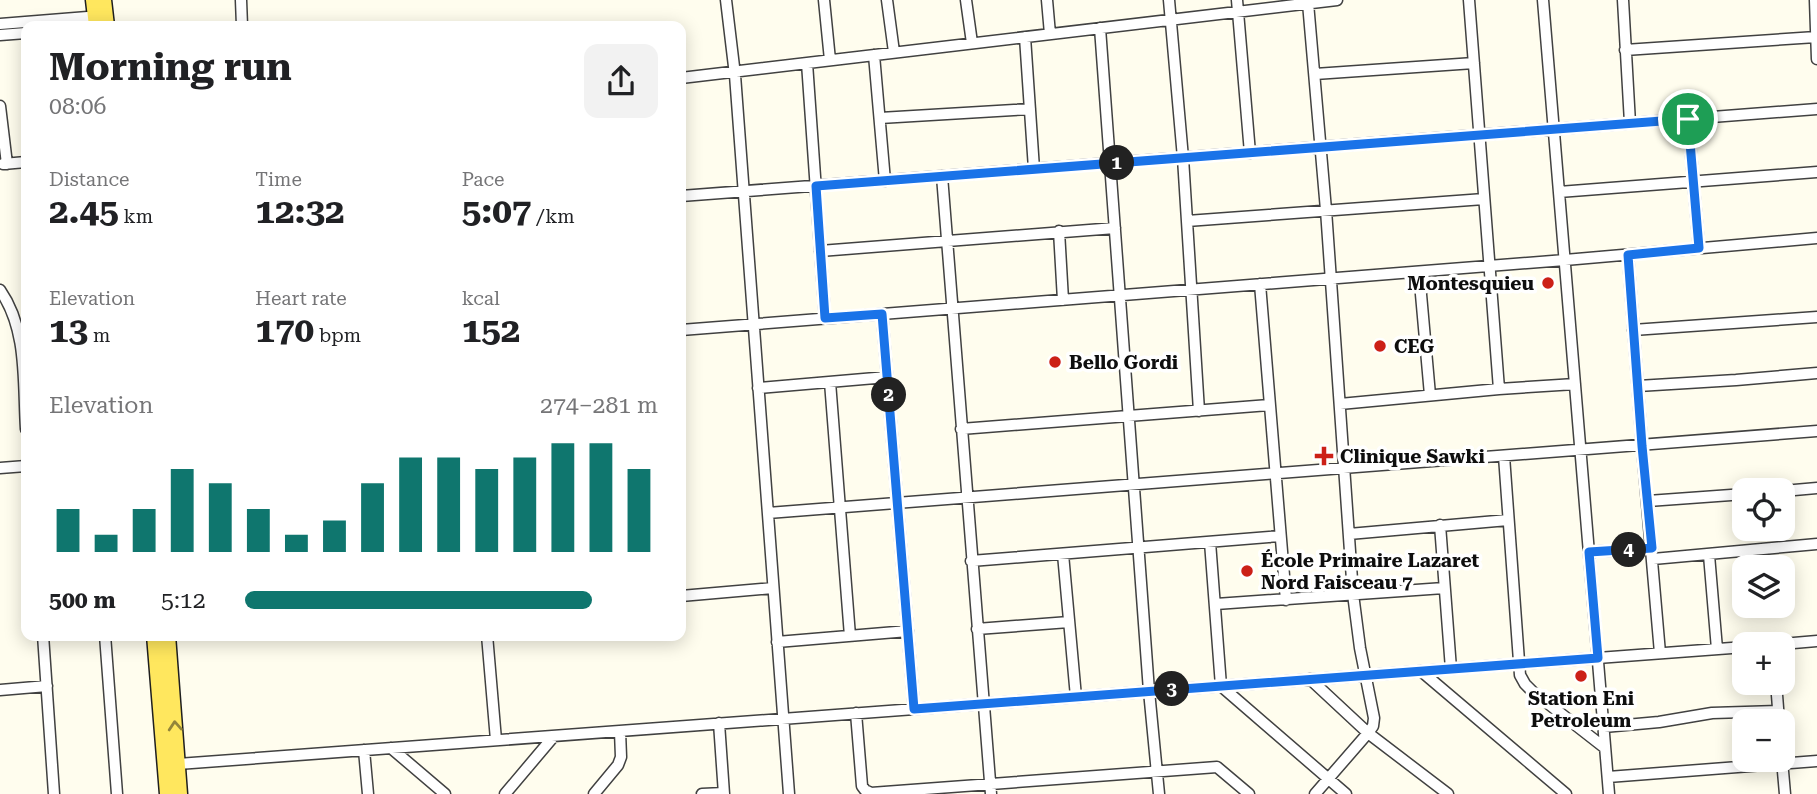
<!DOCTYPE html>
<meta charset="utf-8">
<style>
:root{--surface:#fff;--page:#f2f2f2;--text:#202124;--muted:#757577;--accent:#0f766e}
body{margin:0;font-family:"Roboto Serif",serif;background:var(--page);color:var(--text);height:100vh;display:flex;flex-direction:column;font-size:26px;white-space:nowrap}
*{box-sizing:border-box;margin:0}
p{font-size:23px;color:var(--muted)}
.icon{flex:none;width:38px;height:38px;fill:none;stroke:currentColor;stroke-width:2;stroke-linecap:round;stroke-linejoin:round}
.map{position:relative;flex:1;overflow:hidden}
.panel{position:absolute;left:21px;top:21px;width:665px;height:620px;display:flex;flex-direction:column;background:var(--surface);border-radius:14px;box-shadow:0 4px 18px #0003}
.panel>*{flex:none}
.controls{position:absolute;left:1732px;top:478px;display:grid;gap:14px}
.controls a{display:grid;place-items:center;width:63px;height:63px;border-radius:14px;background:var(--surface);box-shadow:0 4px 18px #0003;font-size:35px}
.pin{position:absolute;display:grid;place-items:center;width:60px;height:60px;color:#fff;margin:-30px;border:4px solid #fff;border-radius:50%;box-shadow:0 2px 7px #0007}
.km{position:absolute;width:35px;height:35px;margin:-18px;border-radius:50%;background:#222;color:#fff;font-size:19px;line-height:35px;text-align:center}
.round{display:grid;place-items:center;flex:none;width:74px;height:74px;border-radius:14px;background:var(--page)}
.headline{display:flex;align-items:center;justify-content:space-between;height:119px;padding:0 28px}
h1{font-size:38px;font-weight:700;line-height:52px}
.stats{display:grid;grid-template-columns:repeat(3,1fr);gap:10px;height:119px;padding:7px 28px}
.stats div{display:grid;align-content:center}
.stats b{font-size:35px;font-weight:700}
.stats small{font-size:19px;font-weight:400}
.stats p{font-size:19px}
.chart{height:196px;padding:14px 28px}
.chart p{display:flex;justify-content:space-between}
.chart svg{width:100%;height:126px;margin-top:7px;stroke:var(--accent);stroke-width:6}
ul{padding:0 28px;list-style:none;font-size:23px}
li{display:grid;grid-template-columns:112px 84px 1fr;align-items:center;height:52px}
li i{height:18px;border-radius:9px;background:var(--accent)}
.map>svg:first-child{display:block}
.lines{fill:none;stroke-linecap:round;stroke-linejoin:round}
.minor-casing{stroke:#414141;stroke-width:13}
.major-casing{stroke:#1f1f1f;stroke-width:17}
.minor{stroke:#fff;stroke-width:10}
.major{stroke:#ffe75e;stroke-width:14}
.oneway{stroke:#93853a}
.route-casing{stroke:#fff;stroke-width:14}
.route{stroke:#1a73e8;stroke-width:9}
.poi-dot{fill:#cc2017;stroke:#fff;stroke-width:2.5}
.labels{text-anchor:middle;stroke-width:7;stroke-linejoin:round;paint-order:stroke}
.poi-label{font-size:19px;font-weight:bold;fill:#0e0e0e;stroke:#fff;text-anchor:start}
</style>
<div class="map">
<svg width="1817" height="794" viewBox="0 0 1817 794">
<rect width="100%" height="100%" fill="#fffdee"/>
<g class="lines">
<g class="minor-casing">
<path id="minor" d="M241,0l1,26
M726,0l9,75 54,719
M824,0l6,60
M887,0l7,52
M966,0l6,43
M1047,0l3,34
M1169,0l14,158 16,253
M1237,0l13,153
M1469,0l30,389
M1543,0l66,794
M1623,0l7,123
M1815,0l2,59
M1308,3l18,207 27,384 7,54 14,70 -1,8 -5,7 -53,61
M0,24l100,-8
M1100,28l49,663 10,103
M0,35l26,-2
M1025,37l9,132
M1625,50l191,-13
M874,55l11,126
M807,63l18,255
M1315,74l159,-11
M681,78l656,-78
M0,106l7,58
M880,118l150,-9
M1688,119l11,129
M3,164l23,-2
M942,176l49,618
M1559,192l258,-20
M681,196l1136,-87
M1187,221l297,-22
M1059,231l4,69
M820,251l295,-23
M1628,255l14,191 18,207
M1419,272l11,123
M1260,284l26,316
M0,290c28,40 23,92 26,139
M882,314l32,395
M681,330l884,-70 252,-22
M1633,330l184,-13
M830,382l20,254
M1638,386l98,-6 81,-7
M758,388l129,-11
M1340,404l159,-15 76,-5
M961,429l308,-24
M1504,456l16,219 5,9 7,7 73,57
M0,468l26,-2
M1783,491l34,-3
M1648,501l97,-7
M768,513l1049,-82
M1440,525l11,144
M1349,534l159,-14
M1210,542l11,144 125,108
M1589,552l63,-4
M1063,554l13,143
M1709,555l8,94
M1653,559l164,-15
M971,561l309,-25
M681,596l92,-8
M1216,604l228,-16
M977,629l92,-7
M43,635l11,159
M105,635l12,159
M487,635l9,105
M777,642l131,-11
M1782,644l35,-3
M1421,671l145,123
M1310,679l58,54 80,61
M1776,682l3,39
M0,690l47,-4
M856,713l6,73 3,4 6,3 346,-26 32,27
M719,723l5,71
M1604,727l55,-5 53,-9 66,-2
M391,748l54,46
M364,750l4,44
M1782,760l3,34
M178,764l1567,-117
M1608,777l209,-16
M505,794l49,-58
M594,794l24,-29 3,-8 -1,-26
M702,794l22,-1"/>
</g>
<g class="major-casing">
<path id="major" d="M93,0l3,26
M104,0l3,26
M154,635l13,159
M168,635l12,159"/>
</g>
<use href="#minor" class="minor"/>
<use href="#major" class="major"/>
</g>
<defs><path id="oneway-chevron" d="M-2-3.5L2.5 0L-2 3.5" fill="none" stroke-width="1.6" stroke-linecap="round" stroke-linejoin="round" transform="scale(1.75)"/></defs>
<use class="oneway" href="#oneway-chevron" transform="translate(175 726) rotate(-94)"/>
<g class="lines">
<g class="route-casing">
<path id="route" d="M1688,119l11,129 -71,7 14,191 10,102 -63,4 9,106 -684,51 -32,-395 -57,4 -9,-132z"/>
</g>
<use href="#route" class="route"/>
</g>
<g class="poi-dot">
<circle cx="1548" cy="283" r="7"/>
<circle cx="1380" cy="346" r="7"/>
<circle cx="1055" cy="362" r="7"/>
<path d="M1320.5 445.5h7v7h7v7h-7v7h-7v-7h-7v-7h7z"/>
<circle cx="1247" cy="571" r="7"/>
<circle cx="1581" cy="676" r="7"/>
</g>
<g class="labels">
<g class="poi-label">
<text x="1534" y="290" text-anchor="end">Montesquieu</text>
<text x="1394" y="353">CEG</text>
<text x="1069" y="369">Bello Gordi</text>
<text x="1340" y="463">Clinique Sawki</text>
<text x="1261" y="567">École Primaire Lazaret<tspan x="1261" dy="22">Nord Faisceau 7</tspan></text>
<text x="1581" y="705" text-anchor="middle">Station Eni<tspan x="1581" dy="22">Petroleum</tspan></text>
</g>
</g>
</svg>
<div class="controls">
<a><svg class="icon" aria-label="locate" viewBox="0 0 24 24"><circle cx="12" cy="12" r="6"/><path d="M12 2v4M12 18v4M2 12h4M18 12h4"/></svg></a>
<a><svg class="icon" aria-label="layers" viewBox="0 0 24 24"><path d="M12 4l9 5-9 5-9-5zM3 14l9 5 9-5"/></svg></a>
<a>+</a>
<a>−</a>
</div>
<div class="pin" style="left:1688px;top:119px;background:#1e9e55"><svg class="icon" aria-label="arrive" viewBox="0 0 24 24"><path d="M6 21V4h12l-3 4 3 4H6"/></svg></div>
<b class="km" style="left:1117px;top:163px">1</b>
<b class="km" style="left:889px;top:395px">2</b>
<b class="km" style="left:1172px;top:689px">3</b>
<b class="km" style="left:1629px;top:550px">4</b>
<section class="panel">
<div class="headline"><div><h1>Morning run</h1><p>08:06</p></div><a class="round"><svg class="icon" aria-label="share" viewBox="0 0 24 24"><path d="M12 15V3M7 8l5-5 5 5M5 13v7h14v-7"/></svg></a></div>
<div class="stats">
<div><p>Distance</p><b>2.45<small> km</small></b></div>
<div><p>Time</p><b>12:32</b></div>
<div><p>Pace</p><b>5:07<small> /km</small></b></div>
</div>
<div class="stats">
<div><p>Elevation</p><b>13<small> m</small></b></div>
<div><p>Heart rate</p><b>170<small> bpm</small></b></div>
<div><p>kcal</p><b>152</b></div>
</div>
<div class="chart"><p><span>Elevation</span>274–281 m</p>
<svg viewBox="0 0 160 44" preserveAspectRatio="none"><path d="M5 44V29M15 44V38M25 44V29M35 44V15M45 44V20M55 44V29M65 44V38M75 44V33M85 44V20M95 44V11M105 44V11M115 44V15M125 44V11M135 44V6M145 44V6M155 44V15"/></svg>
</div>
<ul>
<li><b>500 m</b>5:12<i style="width:84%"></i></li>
</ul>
</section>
</div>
